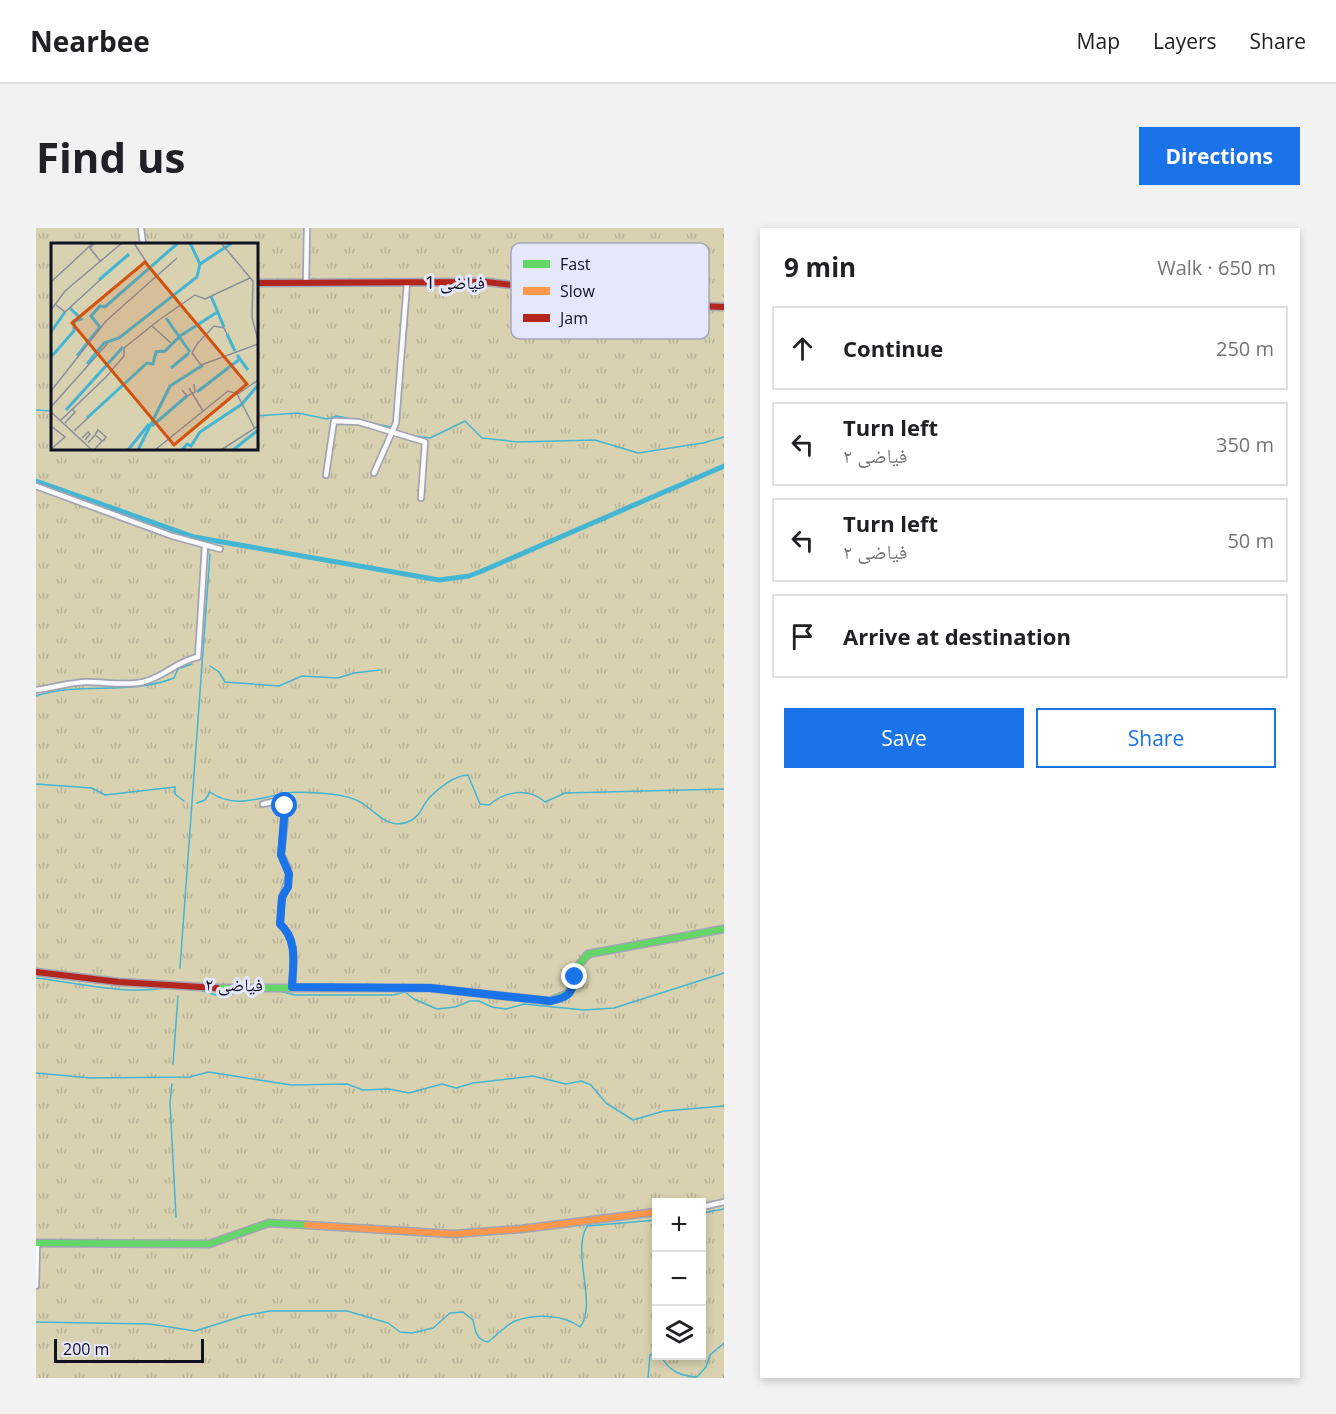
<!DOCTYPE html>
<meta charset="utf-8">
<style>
:root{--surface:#fff;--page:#f2f2f2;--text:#202124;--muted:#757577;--line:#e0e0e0;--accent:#1a73e8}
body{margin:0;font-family:"Open Sans","Noto Naskh Arabic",sans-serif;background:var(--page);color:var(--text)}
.controls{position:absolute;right:18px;bottom:18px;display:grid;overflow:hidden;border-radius:0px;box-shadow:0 3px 9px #0003}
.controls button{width:54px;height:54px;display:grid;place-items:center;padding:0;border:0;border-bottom:2px solid var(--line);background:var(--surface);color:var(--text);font:30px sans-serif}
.scale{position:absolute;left:18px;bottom:15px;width:150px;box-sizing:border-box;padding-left:6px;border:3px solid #0f1022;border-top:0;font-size:16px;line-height:21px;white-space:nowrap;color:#0f1022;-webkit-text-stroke:4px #e5e8fd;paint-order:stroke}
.stop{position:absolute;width:18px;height:18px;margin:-14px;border:4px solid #1a73e8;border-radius:50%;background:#fff}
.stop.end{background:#1a73e8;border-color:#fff;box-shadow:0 2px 6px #0008}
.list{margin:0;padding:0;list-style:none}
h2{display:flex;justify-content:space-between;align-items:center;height:78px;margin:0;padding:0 24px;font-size:26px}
h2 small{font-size:20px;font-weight:400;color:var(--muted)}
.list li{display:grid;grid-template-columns:39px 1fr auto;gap:18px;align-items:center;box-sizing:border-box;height:84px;margin:0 12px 12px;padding:0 12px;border:2px solid var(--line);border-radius:0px}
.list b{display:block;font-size:22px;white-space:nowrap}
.list p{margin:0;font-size:20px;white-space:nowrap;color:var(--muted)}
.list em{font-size:20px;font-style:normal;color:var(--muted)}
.actions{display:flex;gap:12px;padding:18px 24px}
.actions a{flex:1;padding:14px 0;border:2px solid var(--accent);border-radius:0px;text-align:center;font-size:21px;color:var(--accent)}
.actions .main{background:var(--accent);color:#fff}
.icon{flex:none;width:33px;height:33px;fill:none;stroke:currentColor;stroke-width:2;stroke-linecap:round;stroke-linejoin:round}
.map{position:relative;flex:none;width:688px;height:1150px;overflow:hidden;border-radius:0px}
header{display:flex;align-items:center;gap:36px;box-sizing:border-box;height:84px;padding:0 30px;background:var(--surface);border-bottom:2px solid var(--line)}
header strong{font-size:28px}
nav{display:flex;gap:33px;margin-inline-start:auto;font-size:21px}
.intro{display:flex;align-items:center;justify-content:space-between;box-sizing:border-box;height:144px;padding:0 36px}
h1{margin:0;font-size:42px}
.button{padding:15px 27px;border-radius:0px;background:var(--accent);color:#fff;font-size:21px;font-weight:700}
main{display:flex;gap:36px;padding:0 36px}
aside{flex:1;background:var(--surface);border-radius:0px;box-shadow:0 3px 9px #0003}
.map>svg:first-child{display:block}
.grass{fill:url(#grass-tufts);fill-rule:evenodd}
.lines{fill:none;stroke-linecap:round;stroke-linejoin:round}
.stream{stroke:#44b5d2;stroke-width:1.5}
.canal{stroke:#44b5d2;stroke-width:5}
.street-casing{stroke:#a2a4b4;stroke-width:8}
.fast-casing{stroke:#a2a4b4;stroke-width:9}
.slow-casing{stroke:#a2a4b4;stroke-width:9}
.jam-casing{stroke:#a2a4b4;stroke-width:9}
.street{stroke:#fafafd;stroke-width:4.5}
.fast{stroke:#63d668;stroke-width:6}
.slow{stroke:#ff974d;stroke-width:6}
.jam{stroke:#b3261e;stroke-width:6}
.route{stroke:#1a73e8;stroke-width:8}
.labels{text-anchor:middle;stroke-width:6;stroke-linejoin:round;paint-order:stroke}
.street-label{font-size:18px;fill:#0f1022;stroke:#e5e8fd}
.inset-river{fill:none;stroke:#44b5d2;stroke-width:3}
.inset-road{fill:none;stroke:#8b8d9e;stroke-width:1.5}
.view{fill:#d2520e;fill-opacity:0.15;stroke:#d2520e;stroke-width:3}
.inset-edge{fill:none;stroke:#0f1022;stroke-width:3}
.key{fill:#e5e8fd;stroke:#a5a7bb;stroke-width:1.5}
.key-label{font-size:16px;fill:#0f1022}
</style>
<header>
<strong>Nearbee</strong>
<nav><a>Map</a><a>Layers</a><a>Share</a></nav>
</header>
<div class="intro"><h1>Find us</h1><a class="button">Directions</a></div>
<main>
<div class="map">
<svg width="688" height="1150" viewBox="0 0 688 1150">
<defs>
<pattern id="grass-tufts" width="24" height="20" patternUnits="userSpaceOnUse" patternTransform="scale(1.5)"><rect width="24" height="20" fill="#d8d2b1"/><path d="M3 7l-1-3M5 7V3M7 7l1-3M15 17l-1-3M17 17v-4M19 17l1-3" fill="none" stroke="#b8b398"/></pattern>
</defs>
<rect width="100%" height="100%" fill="#dde0f1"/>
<!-- grass -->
<path class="grass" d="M0 0H688V1150H0ZM16 16H220V220H16ZM620 974H666V1128H620Z"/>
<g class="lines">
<!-- stream -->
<path class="stream" d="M0 182 16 183
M220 188 262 185 291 191 301 188 355 199
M359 201 369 206
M373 207 394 210 429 193 446 210 482 214 559 212 602 225 667 215 688 209
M174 438 183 444 189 454 243 458 266 448 302 450 318 445 344 442
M0 468C45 453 92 468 138 450L142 441 156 436
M0 556 56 560 69 567 139 559V566L148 573
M161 575 169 572 174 564C197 581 224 570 249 565 264 563 280 565 295 566 304 567 318 570 326 575 341 585 353 603 374 593 385 588 386 577 394 569 403 560 419 547 432 547L444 576 453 577C470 563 492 559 509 574L529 565 688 561
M144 740 174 326
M0 750C42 755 89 767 130 760
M164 762 183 768 216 762H240L259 767H357L369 764 378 771 401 781 419 779 434 773H443L456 779 470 781 488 776 548 782 578 780 688 745
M137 836 142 768
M0 845 55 850 153 849 173 844 255 857 311 856 327 862 353 861 373 865 406 856 420 860 437 855 497 848 530 856 545 853 555 857 570 875 597 892 628 883 688 878
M136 856 134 875 140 989
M666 985 688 981
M0 1094 114 1096 159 1103 207 1088 234 1083H311L352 1095 364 1104 376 1105 397 1100 414 1085 427 1084 437 1092C439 1102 440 1112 452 1114 460 1108 470 1097 479 1093 499 1086 527 1086 544 1099 562 1077 535 1026 551 998L620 992
M625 1128C633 1143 644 1148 661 1149L670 1139 674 1127 688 1115
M612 1150 614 1127 620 1124"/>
<!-- canal -->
<path class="canal" d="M0 253 158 309 403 352 433 348 446 343 688 238"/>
<defs>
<path id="street" d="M105 0 107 16
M270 55 271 0
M338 245 360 195 371 55
M290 247 298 193 323 194 389 214 385 270
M0 258 136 308 184 321
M0 462C16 460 35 454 51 454 71 454 88 458 107 454 128 449 141 433 162 429L169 318
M227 576 248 571 249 593 245 627C260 649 249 652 246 672 245 680 245 688 244 696 263 712 257 736 256 759
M666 979 688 974
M0 1058 1 1015"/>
<path id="fast" d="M181 760H394L514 773 533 765 541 739 552 726 688 701
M0 1015 173 1016 233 995 271 997"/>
<path id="slow" d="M271 997 417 1006 485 1001 620 984"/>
<path id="jam" d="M220 55 451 54 641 77 688 79
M0 744 83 754 181 760"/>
</defs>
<!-- street casing -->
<use href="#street" class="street-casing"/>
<!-- fast casing -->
<use href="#fast" class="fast-casing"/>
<!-- slow casing -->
<use href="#slow" class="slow-casing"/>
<!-- jam casing -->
<use href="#jam" class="jam-casing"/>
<!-- street -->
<use href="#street" class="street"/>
<!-- fast -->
<use href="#fast" class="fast"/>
<!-- slow -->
<use href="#slow" class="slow"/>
<!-- jam -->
<use href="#jam" class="jam"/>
</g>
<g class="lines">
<!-- route -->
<path class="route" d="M249 578 245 627 253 646 252 659 246 669 244 696C262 712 257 736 256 759L394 760 514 773C531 770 536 767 539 749"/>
</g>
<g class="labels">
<!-- street labels -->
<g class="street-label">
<text x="419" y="61">فیاضی 1</text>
<text transform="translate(198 757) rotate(1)" y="6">فیاضی ۲</text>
</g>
</g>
<!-- overview -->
<g transform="translate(15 15)">
<rect width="207" height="207" fill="#dde0f1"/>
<path d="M0 0H207V207H0Z" fill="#d8d2b1"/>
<path class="inset-river" d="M149 21 181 0M48 37 78 11M160 53 173 84M115 75 139 109M0 89 14 69M176 91 184 108M129 93 168 68M186 112 197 127M26 113 49 84 40 73 49 63 54 64 127 0M0 114 23 88V78L30 76 19 65M36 121 53 100 68 95 146 34 149 21 139 0M120 125 138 110M146 149 190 115M15 167 72 104M36 175 96 120 102 121 105 109 114 108 128 94M101 183 136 153M77 207 98 181M87 207 119 143 152 122M131 207 136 201 140 203 149 189 191 161 207 142M182 207 207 187"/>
<path class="inset-road" d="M44 0 39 5 50 19M83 0 105 34M170 0 202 38 201 75 207 97M0 39 42 0M4 61 14 69 49 37M0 67 14 48 71 0M101 83 120 100M150 122 141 110 146 101 163 83 173 85 176 91M150 122 207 101M138 145 152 168M131 147 136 153 144 149 143 141M0 148 55 78 126 15M186 151 204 186M0 164 57 100M0 169 41 207M10 177 55 134 73 113V105L108 77 144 52 154 56 199 35M14 180 24 169 21 166M0 183 14 194 0 206M23 188 37 175M44 192 47 187 55 194 52 198M31 195 37 189 39 191 34 197M37 200 44 192 48 195 51 198 43 207M104 207 177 148 187 151 207 137M170 207 207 183"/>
<path class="view" d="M94 19 196 141 123 202 21 80Z"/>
<rect width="207" height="207" class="inset-edge"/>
</g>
<!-- legend -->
<rect x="475" y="15" width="198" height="96" rx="9" class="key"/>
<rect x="487" y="32" width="27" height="8" fill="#63d668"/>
<rect x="487" y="59" width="27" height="8" fill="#ff974d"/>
<rect x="487" y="86" width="27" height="8" fill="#b3261e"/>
<g class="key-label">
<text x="524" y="42">Fast</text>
<text x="524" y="69">Slow</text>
<text x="524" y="96">Jam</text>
</g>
</svg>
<div class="controls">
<button>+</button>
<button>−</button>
<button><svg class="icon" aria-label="layers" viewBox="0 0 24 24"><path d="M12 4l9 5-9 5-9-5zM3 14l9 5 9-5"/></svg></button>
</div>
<div class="scale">200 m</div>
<div class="stop" style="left:249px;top:578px"></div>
<div class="stop end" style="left:539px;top:749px"></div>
</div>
<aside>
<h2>9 min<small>Walk · 650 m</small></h2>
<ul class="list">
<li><svg class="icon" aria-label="ahead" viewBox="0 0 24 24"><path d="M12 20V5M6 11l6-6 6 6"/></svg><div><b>Continue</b></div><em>250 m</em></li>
<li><svg class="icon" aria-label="left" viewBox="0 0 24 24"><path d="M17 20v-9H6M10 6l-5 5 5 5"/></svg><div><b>Turn left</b><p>فیاضی ۲</p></div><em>350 m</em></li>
<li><svg class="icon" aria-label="left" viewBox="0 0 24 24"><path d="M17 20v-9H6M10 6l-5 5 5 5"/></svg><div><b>Turn left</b><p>فیاضی ۲</p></div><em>50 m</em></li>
<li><svg class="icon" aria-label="arrive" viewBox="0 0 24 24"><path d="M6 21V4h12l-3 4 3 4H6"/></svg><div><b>Arrive at destination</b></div></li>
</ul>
<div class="actions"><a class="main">Save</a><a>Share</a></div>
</aside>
</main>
